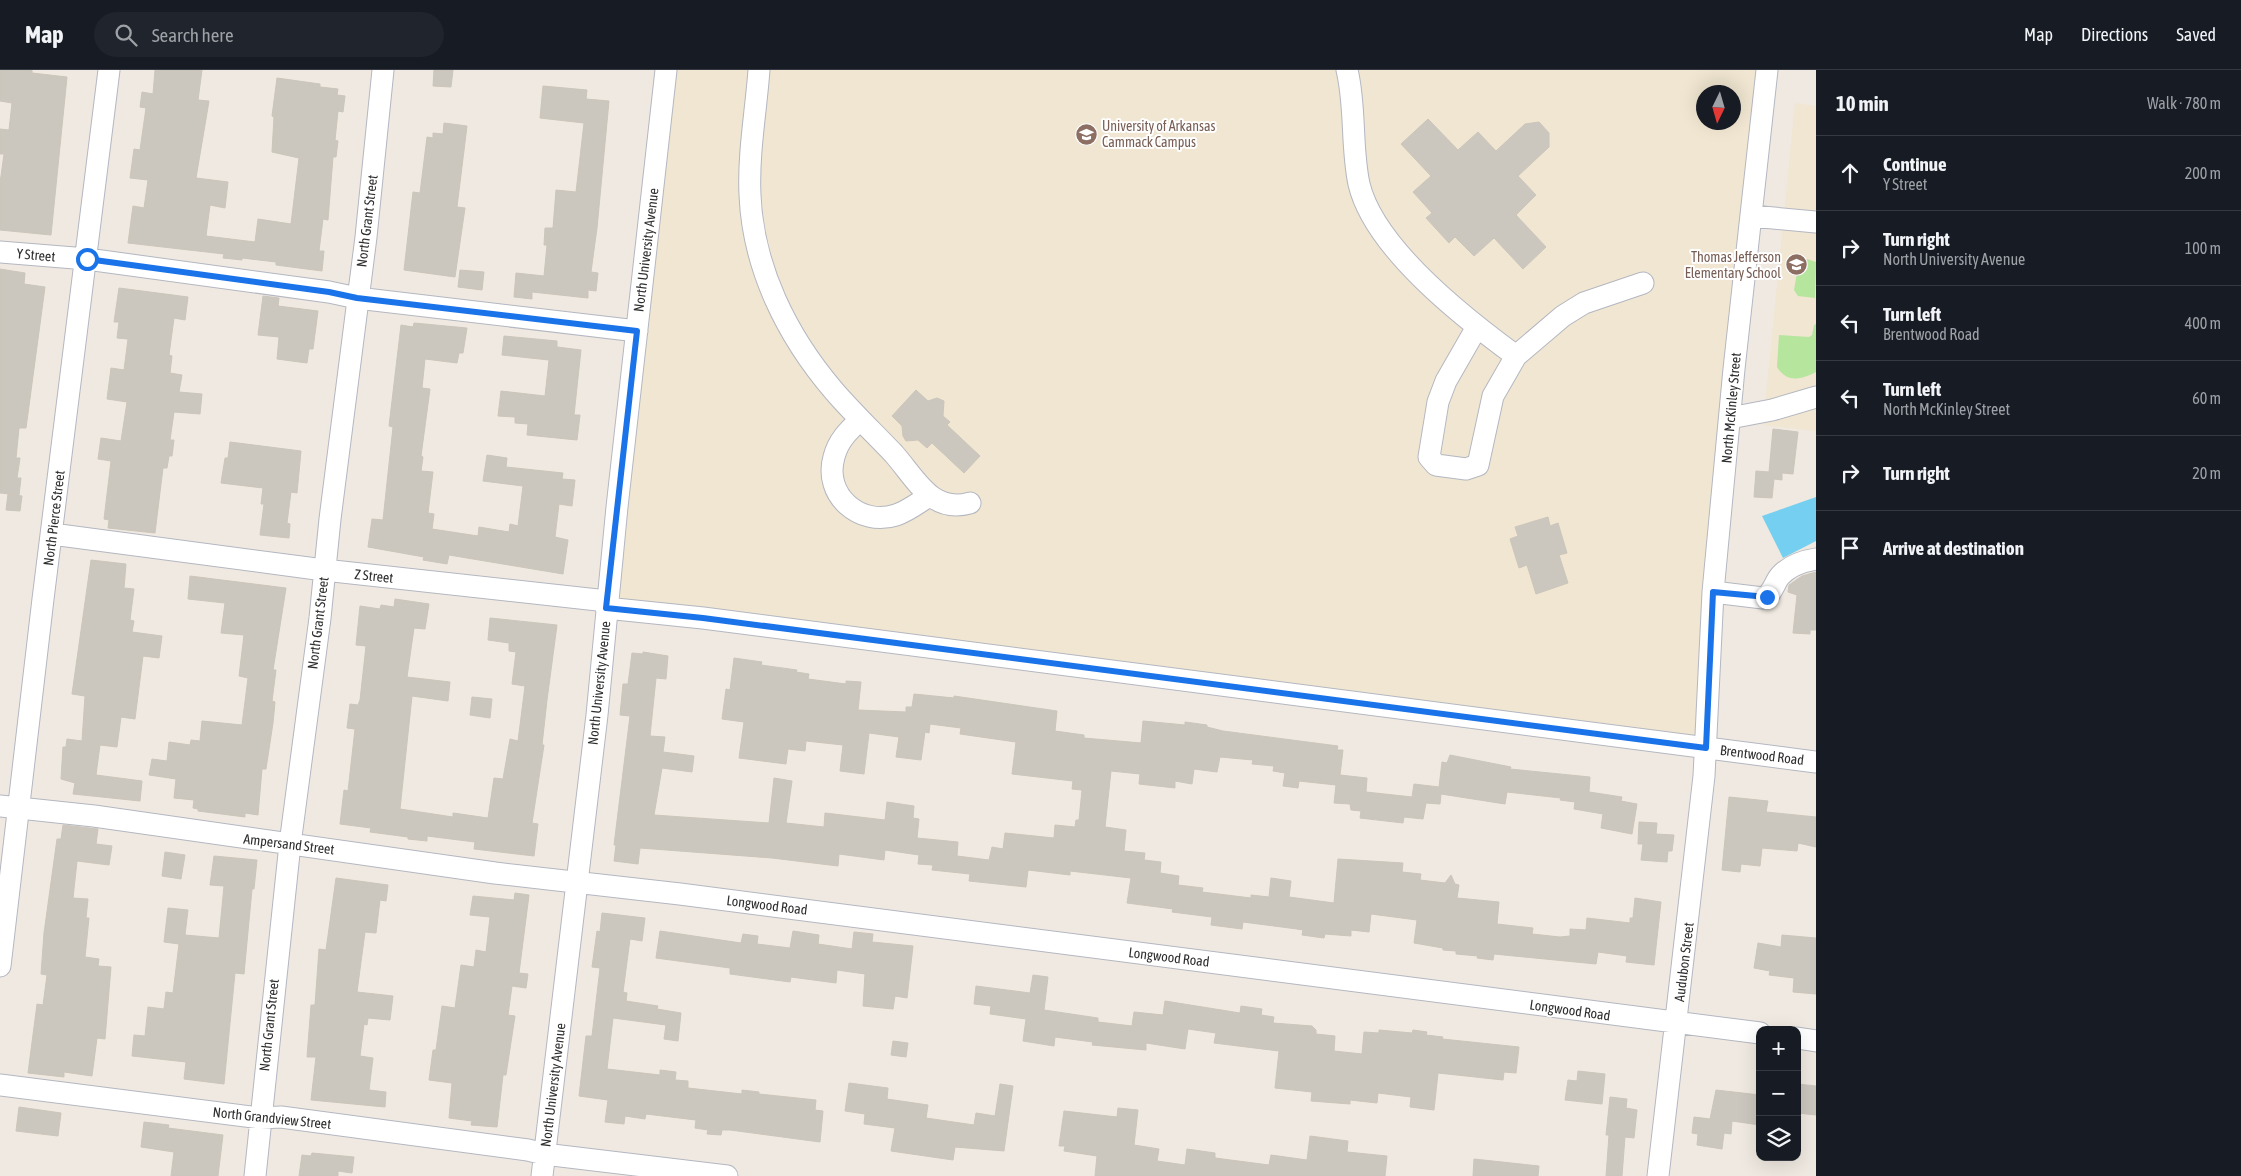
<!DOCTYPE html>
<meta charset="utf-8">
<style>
:root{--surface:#171b24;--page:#20242c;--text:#f1f3f6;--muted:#9ea1a6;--line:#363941}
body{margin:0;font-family:"Asap Condensed",sans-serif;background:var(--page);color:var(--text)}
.controls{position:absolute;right:15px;bottom:15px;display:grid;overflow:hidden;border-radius:10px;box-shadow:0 5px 20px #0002}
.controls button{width:45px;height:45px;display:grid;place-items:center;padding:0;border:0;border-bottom:1px solid var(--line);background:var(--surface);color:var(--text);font:25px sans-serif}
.compass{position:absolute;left:1696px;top:15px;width:45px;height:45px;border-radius:50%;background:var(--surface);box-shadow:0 5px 20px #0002;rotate:185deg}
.stop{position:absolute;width:15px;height:15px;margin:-11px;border:4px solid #1a73e8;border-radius:50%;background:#fff}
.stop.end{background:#1a73e8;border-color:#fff;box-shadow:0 1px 5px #0008}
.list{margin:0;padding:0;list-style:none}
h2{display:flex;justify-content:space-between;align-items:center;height:65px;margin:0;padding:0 20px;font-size:21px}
h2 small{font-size:16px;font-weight:400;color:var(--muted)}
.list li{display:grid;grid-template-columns:32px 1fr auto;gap:15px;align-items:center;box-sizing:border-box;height:75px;padding:0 20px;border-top:1px solid var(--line)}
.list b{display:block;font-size:19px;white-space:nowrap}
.list p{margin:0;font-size:16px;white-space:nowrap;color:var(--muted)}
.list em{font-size:16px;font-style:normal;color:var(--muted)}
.icon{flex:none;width:28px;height:28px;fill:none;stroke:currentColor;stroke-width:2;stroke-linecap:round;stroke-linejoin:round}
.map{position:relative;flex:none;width:1816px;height:1106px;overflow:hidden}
header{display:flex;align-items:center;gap:30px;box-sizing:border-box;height:70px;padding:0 25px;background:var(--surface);border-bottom:1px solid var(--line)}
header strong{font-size:24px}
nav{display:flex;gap:28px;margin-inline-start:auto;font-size:18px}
.search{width:350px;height:45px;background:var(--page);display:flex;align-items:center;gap:12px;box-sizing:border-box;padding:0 18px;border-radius:28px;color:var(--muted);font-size:19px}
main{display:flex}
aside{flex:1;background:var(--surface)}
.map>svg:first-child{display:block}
.education{fill:#f0e6d1;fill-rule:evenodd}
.green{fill:#b6e59e}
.water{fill:#75cff0}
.building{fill:#cbc7bf;stroke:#cbc5ba}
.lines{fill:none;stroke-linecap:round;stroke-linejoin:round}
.minor-casing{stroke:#b4b7c1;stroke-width:23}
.minor{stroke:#fff;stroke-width:21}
.route{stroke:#1a73e8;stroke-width:6}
.labels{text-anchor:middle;stroke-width:4;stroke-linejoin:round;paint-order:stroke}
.education-label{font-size:14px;fill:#785e54;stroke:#fff;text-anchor:start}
.street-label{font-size:14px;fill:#2e2e2e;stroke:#fff}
</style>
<header>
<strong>Map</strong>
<div class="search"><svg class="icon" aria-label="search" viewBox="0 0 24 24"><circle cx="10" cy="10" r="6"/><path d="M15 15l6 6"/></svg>Search here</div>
<nav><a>Map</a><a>Directions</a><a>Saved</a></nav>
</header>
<main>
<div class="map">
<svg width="1816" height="1106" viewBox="0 0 1816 1106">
<rect width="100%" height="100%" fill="#efe9e1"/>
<!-- education -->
<path class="education" d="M666 0H1767L1706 678 606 538ZM1704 22H1734V52H1704Z
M1795 33 1816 36V361L1763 355Z"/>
<!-- green -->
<path class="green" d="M1807 189 1816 192 1815 228 1798 226 1794 220 1798 197Z
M1816 254V302C1800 310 1787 313 1777 297L1779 265 1809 267 1812 265 1814 255Z"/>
<!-- water -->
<path class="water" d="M1816 427V471L1783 488 1762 446Z"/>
<!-- building -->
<path class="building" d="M0 0H32V3L67 7 51 165 0 160V113L4 84H0V59L9 60 12 33 0 31Z
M155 0H202L198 30 209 31 196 108 228 112 225 138 210 135 206 166 255 172 258 149 291 154 299 88 272 82 274 47 272 46 277 8 320 14V17L338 19 337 25 345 26 343 42 338 41 335 70 338 71 336 87H333L328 150 323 149 319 181H324L322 201 276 195V192L242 188V190L223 188 224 184 128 173 133 136 144 138 148 110 130 108 134 79 140 80 146 38 140 37 142 22 153 24Z
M434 0H453L451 17 433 16Z
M543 16 587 20 586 29 609 31 597 158 591 202 598 203 596 221 588 220V228L532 222V229L514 227 516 203 544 206 547 175H544L545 158H553L556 120 576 122 584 53 540 48Z
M1428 49 1458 80 1478 62 1496 81 1525 54 1539 52 1549 63V77L1518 106 1536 125 1516 145 1546 177 1523 199 1494 168 1474 186 1455 167 1449 173 1426 148 1432 143 1413 122 1431 106 1401 74Z
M444 53 467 56 457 137 465 138 455 207 404 200 413 122 420 123 427 67 433 68V63L443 64Z
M0 199 25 203 24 214 45 217 26 358H19L16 388H20L17 408H21L19 425 0 423Z
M460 200 484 202 482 220 458 217Z
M119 218 188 227 185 250 174 248 169 285 172 286 170 303 182 305 179 322 202 324 200 344 174 342 170 370H174L172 386H169L167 398H163L155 463 108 458 109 450 104 449 111 391 98 389 101 368 121 371 127 332 107 329 111 298 124 300 128 269 117 268 119 252H114Z
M263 226 279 228 278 236 318 241 313 279H309L307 293 277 289 279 267 258 265Z
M414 253 467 258 463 283H459L457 293 425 289 422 318 430 319 421 386 423 387 421 401 433 402 428 443 434 444 432 459 478 466 479 457 509 462 510 454 518 456 523 416 483 411 487 385 507 388 506 397 563 403 562 409 575 410 572 436 559 434 555 467 568 470 563 504 449 485 447 494 423 490 424 487 368 477 372 449 383 450 393 357 389 356 401 255 413 257Z
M504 266 557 271V277L581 280 574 345H580L577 370 527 365 528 354 515 353V347L498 346 501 321 545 326 549 290 502 285Z
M916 320 928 331 937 328 944 331 943 346 950 352 947 355 980 386 964 403 932 373 927 378 918 370 906 371 903 366 902 356 892 346Z
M1773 359 1798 362 1793 404 1782 403V410L1774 409 1772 428 1754 427 1756 401 1769 402Z
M230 372 301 381 297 423 291 422 287 453 290 454 289 468 260 465 264 434H261L263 418 221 413 225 388H228Z
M8 424 22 426 20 441 6 440Z
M1548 447 1550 456 1558 453 1567 483 1559 485 1568 513 1536 524 1527 495 1519 498 1510 469 1518 466 1515 457Z
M91 490 126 494 124 518 134 519 130 550 134 551 132 562 162 566 159 588 143 586 135 649 121 647 117 677 100 675 96 705 142 711 140 731 73 724 75 713 61 709 63 677H66L67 669 82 671 85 626 72 624Z
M1816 502V560H1810V564L1793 563 1797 525 1788 522 1789 515 1802 506Z
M190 506 286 518 273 600H276L272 631 275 632 273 653 266 699H262L258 745 245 743V747L198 741V739L193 738 194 730 174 728 176 709 149 705 152 689 167 691 169 672 190 675 191 670 200 671 202 651 242 655 248 608 239 606 244 565 221 563 225 533 188 529Z
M395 529 429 534 425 559 414 558 407 607 450 612 448 631 412 626 400 739 453 747V743L488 748 494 708 503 709 510 669 518 671 525 616 512 614 516 582 509 581V573L488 570 490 548 557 555 547 630 542 675H544L532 753 538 754 534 786 474 779 475 772 427 766V771L408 769V767L370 762 371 758 340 754 344 720 348 721 355 659 347 658 350 634 358 635 360 630 366 576 356 575 360 536 380 539 381 535 394 537Z
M643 582 668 586 666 609 656 608 650 666 665 667 663 682 694 686 692 702 662 698 654 745 769 753 774 708 792 711 786 753 824 757 825 743 885 750 887 732 914 736 913 748 919 749 917 768 958 772 957 786 989 790 992 777 1003 779 1005 763 1054 768 1055 755 1075 757 1076 750H1079L1082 720 1072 719 1073 711 1012 704 1016 672 960 664 961 658 930 654 929 663 925 662 921 690 896 687 899 667 869 663 864 704 840 701 843 675 806 671 805 681 788 679 786 694 739 688 744 652 722 649 726 619 730 620 734 588 762 592 761 595 797 600 796 602 809 604 808 609 846 614V611L861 612 858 640 906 642V637H912L914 624 954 628V626L1057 641 1055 661 1084 665V668L1141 673 1143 651 1185 655V652L1207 655V657L1223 661 1338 676 1337 680H1343L1340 705 1367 708 1366 722 1412 727 1414 714 1439 717 1442 692 1447 693 1450 685 1511 697 1510 699 1590 707 1589 722 1622 727 1621 731 1637 734 1632 764 1601 758 1603 744 1574 739 1575 732 1560 730 1561 728 1507 722 1505 734 1441 724 1440 734 1426 733 1423 749 1404 747 1403 753 1360 748 1361 741 1351 740 1350 734 1334 733 1336 715 1299 711 1298 718 1283 716 1285 703 1273 701 1274 696 1252 694 1253 690 1220 687 1217 702 1194 699 1192 714 1175 711V718L1139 714 1140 704 1111 701 1105 757 1126 760 1124 781 1145 783 1144 790 1161 792 1160 803 1179 806 1178 815 1203 818 1202 822 1251 828V825L1269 827 1271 808 1291 811 1289 827 1334 833 1338 789 1403 793 1402 802 1421 804 1420 810 1445 813 1451 805 1455 814 1459 815 1457 828 1499 832 1497 854 1533 858 1532 864 1560 867 1570 866V859L1586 860 1587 848 1630 853V848H1633L1635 828 1661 832 1654 895 1626 892 1627 886 1598 882 1596 894 1494 884 1493 890 1477 888 1478 886 1456 884V881L1443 880V878L1414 873 1417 850 1371 844 1369 862 1351 860V866L1325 864 1324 868 1302 865 1303 860 1297 859 1243 852 1242 859 1211 855 1212 847 1172 842 1173 839 1127 833 1131 808 1070 801V805L1028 800 1026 817 969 811 970 804 932 800 933 795 918 794 919 785 885 780 884 790 839 784 838 796 772 788 640 778 638 794 614 791 616 775H614L630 646 620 645 623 614H628L632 583 643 584Z
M472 627 492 629 490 648 470 645Z
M1729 727 1768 731 1766 742 1816 747V777L1798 773 1797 781 1762 778 1760 796 1741 794 1740 802 1722 800Z
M1639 752 1657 753 1656 764 1674 765 1672 781H1668L1667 792 1641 790 1643 774H1638Z
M63 755 98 759 96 774 112 776 109 795 77 791 73 828 88 829 86 848H89L85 887 99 889 98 896 111 897 105 969 97 968 92 1006 64 1002V1007L28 1003 37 934 43 935 47 905 41 904 44 863 57 769H61Z
M165 782 185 785 181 809 162 806Z
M214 786 257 790 254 819H252L244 904 235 903 224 1014 184 1009 186 992 132 986 134 965 145 966 148 937 164 939 166 922 173 923 179 874 164 872 168 838 188 840 185 865 219 868 224 816 210 815Z
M336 808 388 815 386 831 380 830 376 863 365 862 357 922 393 926 390 950 368 948 367 955 364 954 360 986 373 988 369 1020 386 1022 385 1037 311 1030 316 987H307L311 935H315L319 879 326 880Z
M515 823 529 825 519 903 528 904 526 918 512 916 508 945 515 946 506 1005H503L497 1057 471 1055 472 1051 449 1048 452 1013 429 1010 433 980H436L442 936 455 938 461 895 474 897 476 880 486 882 490 847 470 845 473 826 514 830Z
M602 843 645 848 642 871 630 869 623 922 627 923 626 931 658 936 657 939 681 943 678 971 664 969 666 955 613 948 607 999 660 1005V1000L676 1002 675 1010 688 1011V1018L742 1024V1020L759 1022V1024L816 1030 815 1040 823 1041 820 1072 730 1060H722L721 1065 707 1064 708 1060 695 1058 696 1050 646 1044 645 1049 625 1046 624 1054 605 1052 608 1030 579 1026 586 966H592L600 898 592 897 597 861 600 862Z
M660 861 741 873 743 864 758 866 757 874 790 878 793 861 819 865 818 874 852 879 854 862 873 864 872 872 913 876 907 928 895 926 893 939 863 936 865 904 837 900 836 913 791 907 790 912 730 904V898L656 888Z
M1782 865 1816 868V924L1793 922 1794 908 1769 905 1770 901 1754 898 1758 873 1781 877Z
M1033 905 1048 907 1044 940 1098 948V952L1132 956 1134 942 1163 945 1165 931 1240 943 1241 936 1262 939 1261 945 1274 947 1273 953 1312 956 1316 960V964L1335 966 1334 981 1362 984 1364 962 1379 963V960L1412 963 1413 960 1427 962 1426 965 1443 967 1442 969 1519 977 1516 1003 1504 1002 1503 1010 1438 1003 1434 1040 1410 1037 1411 1027 1378 1023 1377 1033 1350 1030V1034L1311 1031 1312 1022 1275 1018 1279 981 1214 973 1216 963 1188 959 1185 979 1146 973V980L1092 975 1093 972 1055 967 1054 976 1023 971 1026 949 990 944 991 936 974 934 976 916 1030 923Z
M893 971 908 973 906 987 891 985Z
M1578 1001 1605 1004 1602 1034 1565 1030 1568 1010 1577 1011Z
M849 1013 888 1018 887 1029 928 1035 926 1048 974 1055 976 1043 995 1046 1000 1014 1013 1016 1004 1081 955 1077 953 1090 891 1081 895 1058 864 1054 865 1044 845 1041Z
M1797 1014 1816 1016V1045L1797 1043Z
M1716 1020 1760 1025V1055L1732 1051 1731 1064 1724 1063 1722 1079 1697 1075 1698 1064 1692 1063 1694 1047 1710 1049Z
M1610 1027 1627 1029 1626 1038 1637 1040 1634 1068 1625 1067 1622 1106H1606L1609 1065H1606Z
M19 1037 61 1043 58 1066 16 1061Z
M1118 1038 1138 1040 1134 1075 1159 1079 1157 1091 1185 1095 1187 1079 1215 1083V1088L1269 1095 1271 1085 1307 1090 1310 1066 1348 1071 1347 1082 1387 1086 1385 1106H1095L1097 1086 1064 1081 1065 1076H1059L1064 1041 1117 1047Z
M144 1052 169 1055 168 1058 223 1065 218 1106H171L174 1082 141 1077Z
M312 1083 354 1087 352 1103 338 1101V1106H299L302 1085 311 1086Z
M1474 1089 1539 1096 1538 1106H1473Z"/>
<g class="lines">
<defs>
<path id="minor" d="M759 0C756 41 748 84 750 125 753 198 787 266 834 321 853 343 874 363 894 384 916 409 932 444 970 433
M1347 0C1356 37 1351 77 1359 114 1374 178 1464 248 1516 286
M1752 146 1816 152
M0 182 87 189 329 222 357 228 637 261
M1477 257 1446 311 1438 332 1429 387 1436 395 1466 399 1478 395 1493 326 1516 286 1563 246 1584 233 1643 213
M1730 348 1772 340 1816 327
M860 350C848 361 838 371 834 387 823 425 860 457 896 445 908 441 918 433 929 426
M52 464 324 500 607 531
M1713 522 1763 528C1773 524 1774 513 1780 506 1789 496 1803 491 1816 489
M606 538 703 548 1816 692
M0 736 94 746 495 803 680 824 1760 963
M0 896 43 529 109 0
M1797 968 1816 971
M0 1015 260 1048 281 1047 528 1080 544 1084 727 1106
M255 1106 290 774 320 548 330 449 366 167 383 0
M542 1106 597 645 617 437 666 0
M1658 1106 1704 706 1713 522 1734 299 1767 0"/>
</defs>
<!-- minor casing -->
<use href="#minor" class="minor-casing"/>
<!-- minor -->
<use href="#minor" class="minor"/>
</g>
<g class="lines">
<!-- route -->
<path class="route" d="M87 189 329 222 357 228 637 261 606 538 703 548 1706 678 1713 522 1767 527"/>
</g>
<!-- icons -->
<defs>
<symbol id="university-disc" viewBox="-11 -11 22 22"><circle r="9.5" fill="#8d6e63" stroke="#fff"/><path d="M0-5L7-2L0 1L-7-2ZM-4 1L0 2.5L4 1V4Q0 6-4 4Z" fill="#fff"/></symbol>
<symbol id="school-disc" viewBox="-11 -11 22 22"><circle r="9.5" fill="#8d6e63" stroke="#fff"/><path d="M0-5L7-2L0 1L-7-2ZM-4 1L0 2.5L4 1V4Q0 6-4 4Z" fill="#fff"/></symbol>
</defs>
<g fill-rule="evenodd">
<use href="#university-disc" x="1074" y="52" width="25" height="25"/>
<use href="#school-disc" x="1784" y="182" width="25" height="25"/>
</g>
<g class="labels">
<!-- education labels -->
<g class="education-label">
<text x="1102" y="61">University of Arkansas<tspan x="1102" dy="16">Cammack Campus</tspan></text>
<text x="1781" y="192" text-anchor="end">Thomas Jefferson<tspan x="1781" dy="16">Elementary School</tspan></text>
</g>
<!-- street labels -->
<g class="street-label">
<text transform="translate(367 151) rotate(-83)" y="5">North Grant Street</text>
<text transform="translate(646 180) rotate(-83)" y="5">North University Avenue</text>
<text transform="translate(36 185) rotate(5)" y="5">Y Street</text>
<text transform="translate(1731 338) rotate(-85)" y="5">North McKinley Street</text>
<text transform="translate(54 448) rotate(-83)" y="5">North Pierce Street</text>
<text transform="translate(374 506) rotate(6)" y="5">Z Street</text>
<text transform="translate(318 553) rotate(-83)" y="5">North Grant Street</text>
<text transform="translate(599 613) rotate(-84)" y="5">North University Avenue</text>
<text transform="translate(1762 685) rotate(7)" y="5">Brentwood Road</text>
<text transform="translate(289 774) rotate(7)" y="5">Ampersand Street</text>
<text transform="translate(767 835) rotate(7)" y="5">Longwood Road</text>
<text transform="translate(1169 887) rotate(7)" y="5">Longwood Road</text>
<text transform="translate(1684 892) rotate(-83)" y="5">Audubon Street</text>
<text transform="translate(1570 940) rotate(8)" y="5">Longwood Road</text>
<text transform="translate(269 955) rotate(-84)" y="5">North Grant Street</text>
<text transform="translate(553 1015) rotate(-83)" y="5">North University Avenue</text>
<text transform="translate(272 1048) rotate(6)" y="5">North Grandview Street</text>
</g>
</g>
</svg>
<div class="controls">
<button>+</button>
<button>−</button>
<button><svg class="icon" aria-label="layers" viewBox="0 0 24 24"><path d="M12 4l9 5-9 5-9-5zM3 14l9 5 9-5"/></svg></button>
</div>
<svg class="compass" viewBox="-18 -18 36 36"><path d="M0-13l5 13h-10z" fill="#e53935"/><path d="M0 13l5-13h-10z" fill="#9ea1a6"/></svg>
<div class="stop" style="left:87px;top:189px"></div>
<div class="stop end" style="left:1767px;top:527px"></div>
</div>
<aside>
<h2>10 min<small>Walk · 780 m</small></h2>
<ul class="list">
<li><svg class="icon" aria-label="ahead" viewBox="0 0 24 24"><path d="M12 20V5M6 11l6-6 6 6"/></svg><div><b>Continue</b><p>Y Street</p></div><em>200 m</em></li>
<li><svg class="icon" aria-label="right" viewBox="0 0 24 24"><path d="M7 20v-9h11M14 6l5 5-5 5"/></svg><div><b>Turn right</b><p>North University Avenue</p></div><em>100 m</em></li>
<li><svg class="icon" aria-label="left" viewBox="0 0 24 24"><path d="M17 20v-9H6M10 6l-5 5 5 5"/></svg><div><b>Turn left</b><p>Brentwood Road</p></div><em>400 m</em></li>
<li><svg class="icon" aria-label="left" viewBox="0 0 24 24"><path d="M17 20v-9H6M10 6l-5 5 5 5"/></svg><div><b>Turn left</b><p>North McKinley Street</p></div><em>60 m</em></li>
<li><svg class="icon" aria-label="right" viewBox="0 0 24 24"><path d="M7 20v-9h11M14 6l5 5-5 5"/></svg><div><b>Turn right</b></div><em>20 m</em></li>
<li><svg class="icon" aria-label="arrive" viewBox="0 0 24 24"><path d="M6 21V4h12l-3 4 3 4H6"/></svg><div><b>Arrive at destination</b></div></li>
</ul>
</aside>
</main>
